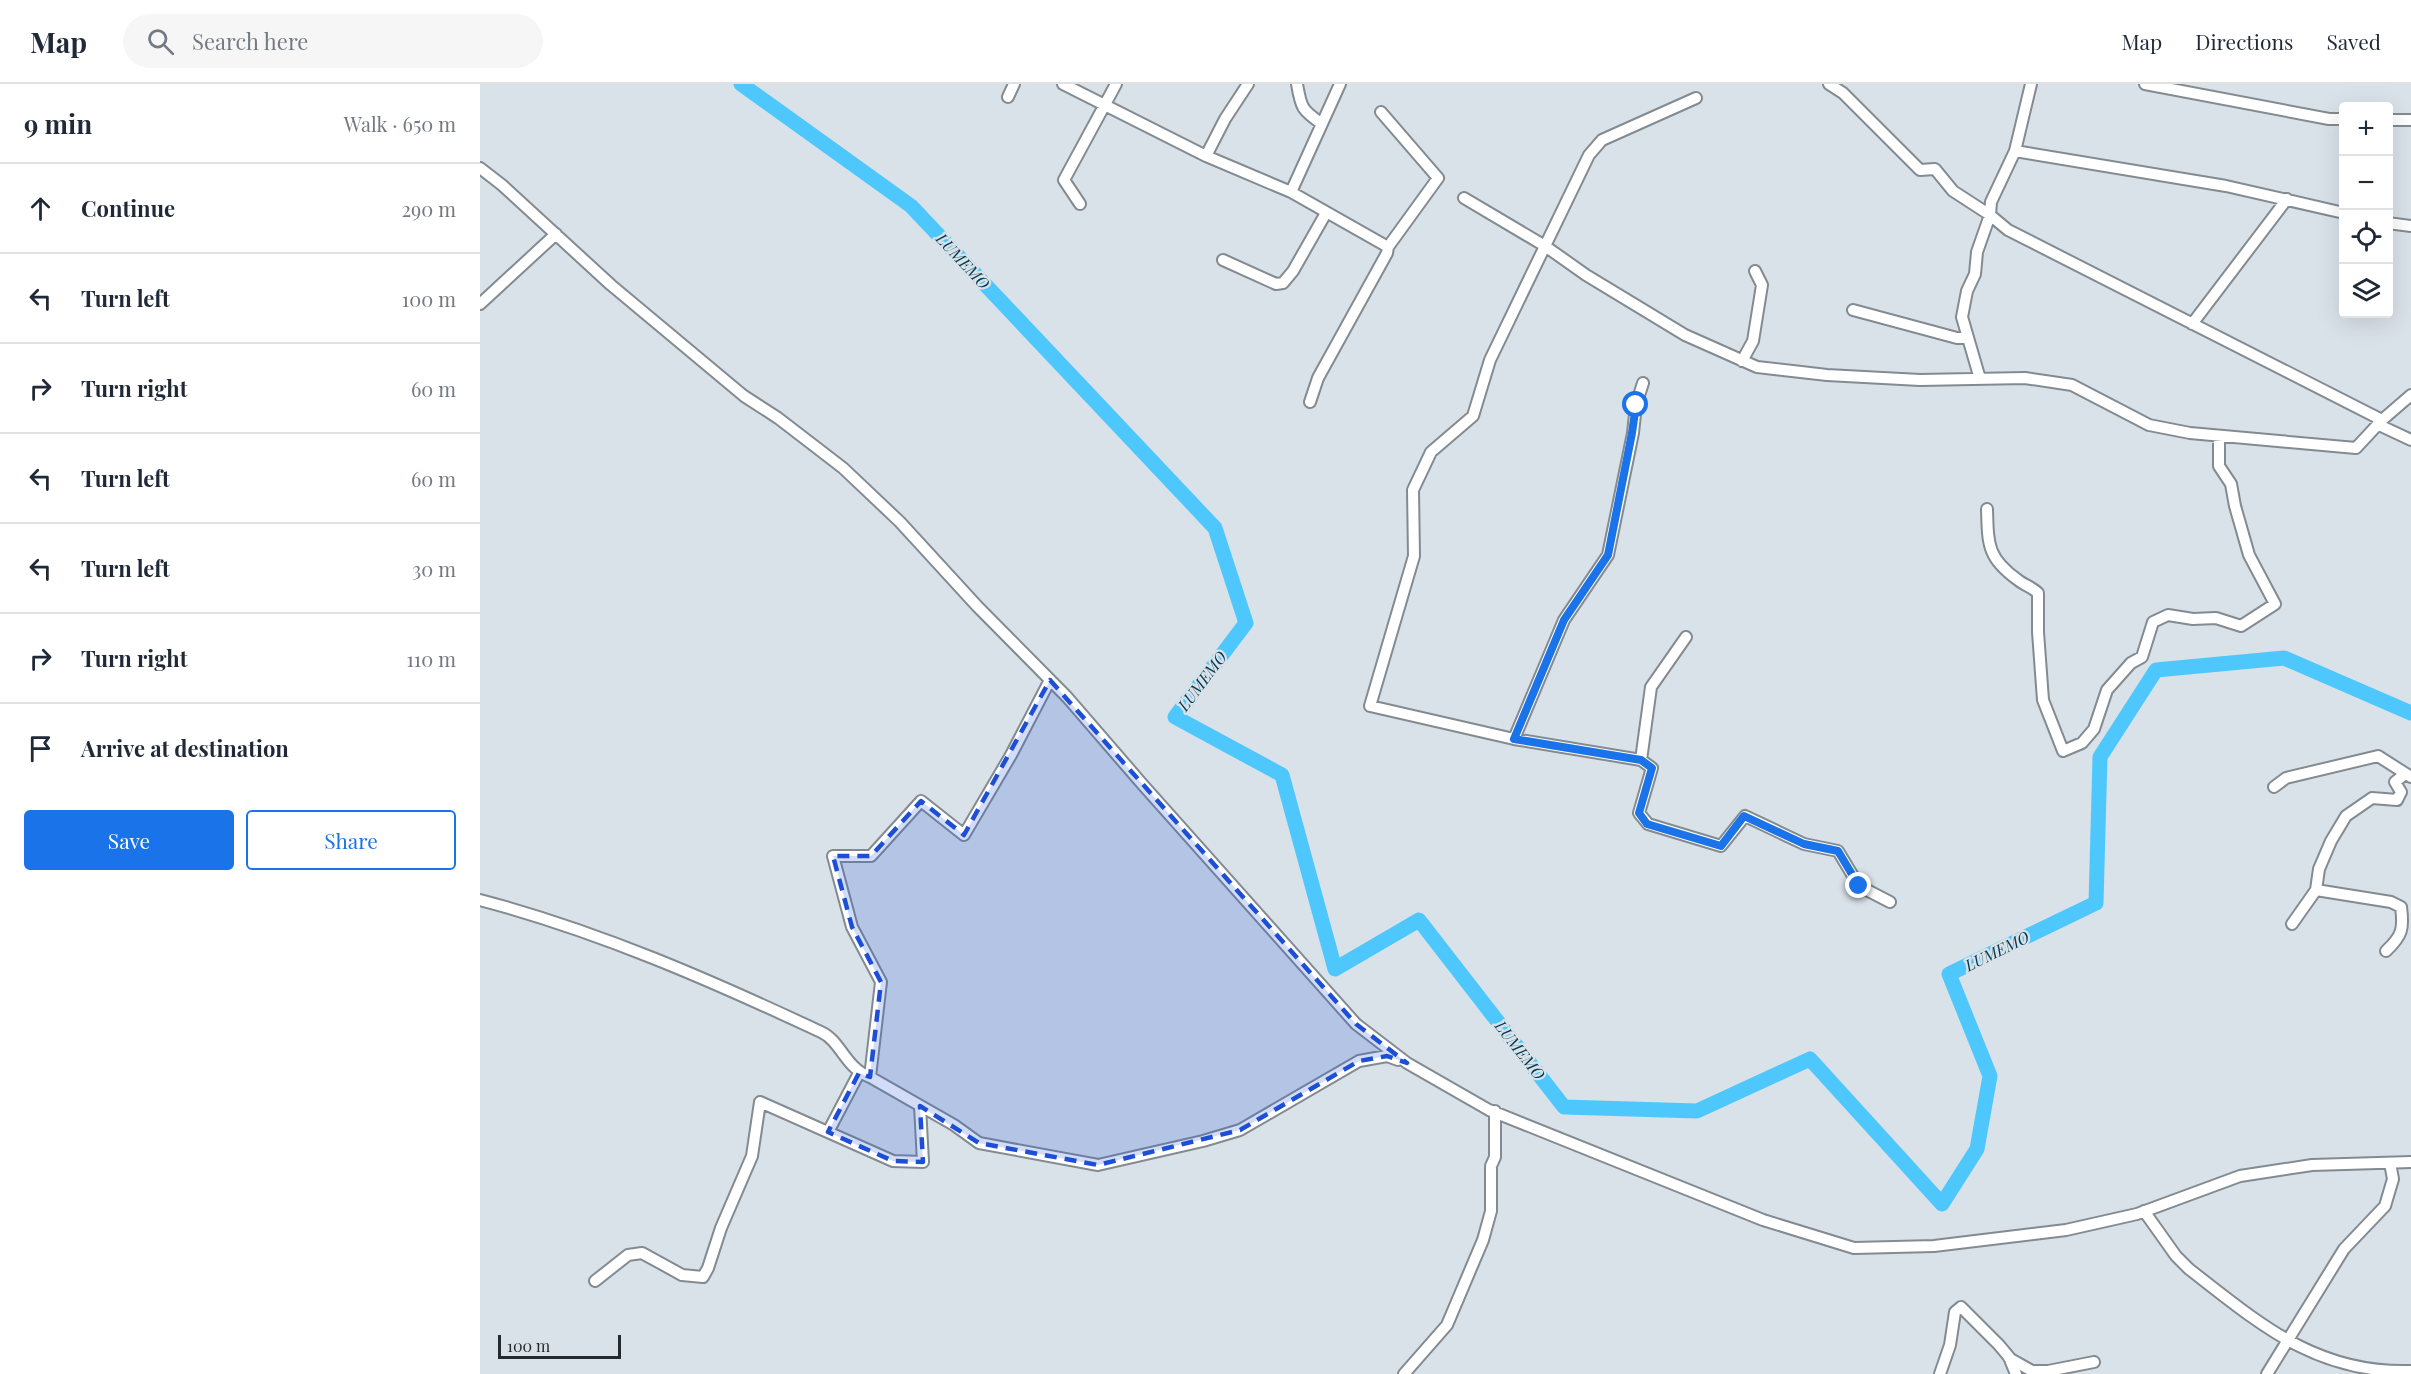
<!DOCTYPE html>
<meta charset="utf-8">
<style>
:root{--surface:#fff;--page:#f6f6f7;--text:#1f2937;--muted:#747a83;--line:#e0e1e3;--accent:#1a73e8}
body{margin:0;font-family:"Playfair Display",serif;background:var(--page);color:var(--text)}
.controls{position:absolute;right:18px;top:18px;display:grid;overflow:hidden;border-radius:6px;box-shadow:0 6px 24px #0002}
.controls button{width:54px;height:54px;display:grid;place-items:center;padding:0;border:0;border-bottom:2px solid var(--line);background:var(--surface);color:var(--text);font:30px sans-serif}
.scale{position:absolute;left:18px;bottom:15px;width:123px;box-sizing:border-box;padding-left:6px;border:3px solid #262a2c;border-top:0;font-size:16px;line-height:21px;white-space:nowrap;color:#262a2c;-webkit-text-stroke:4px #dae2e9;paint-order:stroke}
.stop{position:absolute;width:18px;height:18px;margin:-14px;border:4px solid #1a73e8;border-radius:50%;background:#fff}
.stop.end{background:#1a73e8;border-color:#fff;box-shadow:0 2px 6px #0008}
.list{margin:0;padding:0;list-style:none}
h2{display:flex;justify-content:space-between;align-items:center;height:78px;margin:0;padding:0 24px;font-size:26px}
h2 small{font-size:20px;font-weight:400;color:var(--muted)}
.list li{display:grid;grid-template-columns:39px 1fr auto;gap:18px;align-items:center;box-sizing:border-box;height:90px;padding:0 24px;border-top:2px solid var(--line)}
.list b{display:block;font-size:22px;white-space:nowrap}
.list em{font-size:20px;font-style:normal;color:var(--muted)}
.actions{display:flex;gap:12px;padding:18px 24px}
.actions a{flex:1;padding:14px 0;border:2px solid var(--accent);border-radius:6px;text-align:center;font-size:21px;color:var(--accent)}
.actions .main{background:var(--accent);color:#fff}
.icon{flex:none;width:33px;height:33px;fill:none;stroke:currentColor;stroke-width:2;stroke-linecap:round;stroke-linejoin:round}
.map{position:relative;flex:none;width:1931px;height:1290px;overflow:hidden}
header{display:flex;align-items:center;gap:36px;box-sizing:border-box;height:84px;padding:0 30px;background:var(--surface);border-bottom:2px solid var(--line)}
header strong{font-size:28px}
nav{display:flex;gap:33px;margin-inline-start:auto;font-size:21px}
.search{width:420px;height:54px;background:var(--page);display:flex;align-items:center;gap:15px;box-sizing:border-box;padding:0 21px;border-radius:33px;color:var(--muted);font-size:22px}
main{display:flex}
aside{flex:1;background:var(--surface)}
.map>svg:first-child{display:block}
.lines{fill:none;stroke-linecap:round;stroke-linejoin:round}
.river{stroke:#4ec8fc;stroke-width:15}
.street-casing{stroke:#838b91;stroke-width:14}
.street{stroke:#fff;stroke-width:10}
.route{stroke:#1a73e8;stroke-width:8}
.marked{fill:#1d4ed8;fill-opacity:0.2;stroke:#1d4ed8;stroke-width:4.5;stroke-dasharray:12 8;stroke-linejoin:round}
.labels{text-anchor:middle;stroke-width:4.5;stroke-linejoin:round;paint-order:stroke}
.water-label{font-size:16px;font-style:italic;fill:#01394d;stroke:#dae2e9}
</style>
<header>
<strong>Map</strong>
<div class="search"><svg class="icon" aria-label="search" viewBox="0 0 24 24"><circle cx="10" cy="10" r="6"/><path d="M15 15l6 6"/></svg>Search here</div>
<nav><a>Map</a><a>Directions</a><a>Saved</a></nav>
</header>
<main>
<aside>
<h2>9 min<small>Walk · 650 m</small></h2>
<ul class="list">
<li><svg class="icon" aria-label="ahead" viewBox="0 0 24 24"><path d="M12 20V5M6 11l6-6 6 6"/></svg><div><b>Continue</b></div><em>290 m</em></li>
<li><svg class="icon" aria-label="left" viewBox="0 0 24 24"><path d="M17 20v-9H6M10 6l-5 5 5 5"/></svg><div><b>Turn left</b></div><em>100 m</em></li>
<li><svg class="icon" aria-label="right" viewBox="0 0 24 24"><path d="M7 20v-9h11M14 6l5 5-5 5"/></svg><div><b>Turn right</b></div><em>60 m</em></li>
<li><svg class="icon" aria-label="left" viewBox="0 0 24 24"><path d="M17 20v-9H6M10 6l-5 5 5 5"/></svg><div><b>Turn left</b></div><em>60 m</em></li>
<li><svg class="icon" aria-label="left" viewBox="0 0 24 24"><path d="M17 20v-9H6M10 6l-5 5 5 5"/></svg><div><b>Turn left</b></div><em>30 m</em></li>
<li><svg class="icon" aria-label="right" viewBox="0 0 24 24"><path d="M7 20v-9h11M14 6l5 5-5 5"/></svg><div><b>Turn right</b></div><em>110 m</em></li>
<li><svg class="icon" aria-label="arrive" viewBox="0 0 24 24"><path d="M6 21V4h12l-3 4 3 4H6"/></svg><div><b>Arrive at destination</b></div></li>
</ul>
<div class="actions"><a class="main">Save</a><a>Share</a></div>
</aside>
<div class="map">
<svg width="1931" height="1290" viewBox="0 0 1931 1290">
<rect width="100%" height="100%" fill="#dae2e9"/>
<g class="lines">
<!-- river -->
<path class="river" d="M261 0 431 122 735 444 766 539 695 633 802 691 855 885 939 836 1084 1023 1217 1027 1330 975 1462 1120 1497 1065 1510 992 1469 890 1616 819 1620 673 1676 586 1804 574 1931 629"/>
<defs>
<path id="street" d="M583 0 726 72 811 108 908 163
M817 0C821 24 822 26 842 40
M1349 0 1363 9 1440 86 1455 85 1473 107 1510 131 1497 168 1495 190 1487 207 1482 233 1500 295
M1551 0 1535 67 1511 118 1510 131 1528 146 1902 336
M1665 0 1849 35H1864
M528 13 534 0
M1908 36H1931
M1535 67 1746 102 1864 129
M726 72 745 35 768 0
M0 84 22 101 131 201 264 312 298 334 363 384 420 438 497 522 587 613 663 701 876 940 927 979 1009 1026 1283 1136 1374 1164 1454 1162 1586 1146 1657 1130 1760 1092 1832 1081 1931 1078
M811 108 860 0
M984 114 1065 162 1106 191 1205 251 1277 283 1347 291 1440 296 1545 294 1592 301 1669 341 1710 349 1876 364 1902 336 1931 311
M600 120 584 96 636 0
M1908 139 1931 142
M743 176 796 200 803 199 813 187 846 129
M0 220 76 150
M1373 226 1477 254H1487
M1712 240 1807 115
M1262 277 1273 257 1282 201 1275 187
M830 318 838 294 907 169 908 163 958 94 901 28
M1899 341 1931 356
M1507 425C1508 460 1507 474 1538 496 1544 501 1552 503 1558 509V548L1563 616 1583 667 1602 659 1614 645 1627 606 1651 579 1662 573 1673 538 1688 531 1713 535 1736 534 1761 542 1795 520 1769 471 1755 422 1751 400 1739 382V352
M1206 553 1171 603 1161 676 1034 655 890 622 934 472 933 406 951 368 993 332 1010 276 1109 71 1122 56 1216 14
M1034 655 1084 536 1128 471 1153 349 1156 321 1163 299
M1161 676 1172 684 1159 729 1168 740 1241 762 1265 732 1324 760 1358 767 1379 802 1410 818
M1794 703 1806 694 1898 672 1931 693
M1836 806 1911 818 1921 823C1924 845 1922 852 1906 867
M0 816C118 847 230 896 341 948 361 957 365 984 390 993L474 1041 499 1059 618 1081 723 1057 760 1046 879 977 907 972 918 976
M1812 840 1836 806 1839 785 1851 757 1866 732 1892 714 1917 716 1921 708 1915 698 1925 690
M390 993 401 898 372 843 353 772H391L441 717 484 751 531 671 570 596
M348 1048 379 989
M1664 1127 1696 1172 1709 1185C1779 1239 1835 1290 1931 1287
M115 1197 148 1171 162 1169 202 1191 223 1193 228 1184 241 1144 272 1072 280 1018 413 1077 443 1078 440 1022
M1529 1274 1552 1287H1568L1614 1278
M924 1290 967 1241 1003 1156 1011 1127V1082L1015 1073V1027
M1460 1290 1470 1261 1475 1228 1481 1223 1519 1261 1529 1273 1536 1290
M1787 1290 1864 1165 1905 1122 1913 1095 1910 1079"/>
</defs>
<!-- street casing -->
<use href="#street" class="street-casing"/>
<!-- street -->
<use href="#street" class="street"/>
</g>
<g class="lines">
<!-- route -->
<path class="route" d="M1156 321 1152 349 1128 471 1084 536 1034 655 1161 676 1172 684 1159 729 1167 740 1241 762 1264 732 1324 760 1358 767 1379 802"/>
</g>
<!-- marked area -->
<path class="marked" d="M570 596 876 940 927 979 907 972 879 977 760 1046 618 1081 499 1059 440 1022 443 1078 413 1077 348 1048 379 989 390 993 401 898 372 843 353 772H391L441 717 484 751Z"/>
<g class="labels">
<!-- water labels -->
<g class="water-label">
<text transform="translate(483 177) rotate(47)" y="6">LUMEMO</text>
<text transform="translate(722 597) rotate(-53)" y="6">LUMEMO</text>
<text transform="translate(1517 867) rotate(-26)" y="6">LUMEMO</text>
<text transform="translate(1040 966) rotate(52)" y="6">LUMEMO</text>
</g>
</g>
</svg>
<div class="controls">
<button>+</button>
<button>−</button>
<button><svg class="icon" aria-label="locate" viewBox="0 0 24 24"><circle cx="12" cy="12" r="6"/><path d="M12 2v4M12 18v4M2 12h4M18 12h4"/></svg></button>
<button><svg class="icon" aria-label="layers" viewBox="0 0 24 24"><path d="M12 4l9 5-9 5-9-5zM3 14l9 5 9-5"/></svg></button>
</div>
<div class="scale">100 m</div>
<div class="stop" style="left:1156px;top:321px"></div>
<div class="stop end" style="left:1379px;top:802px"></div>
</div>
</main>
